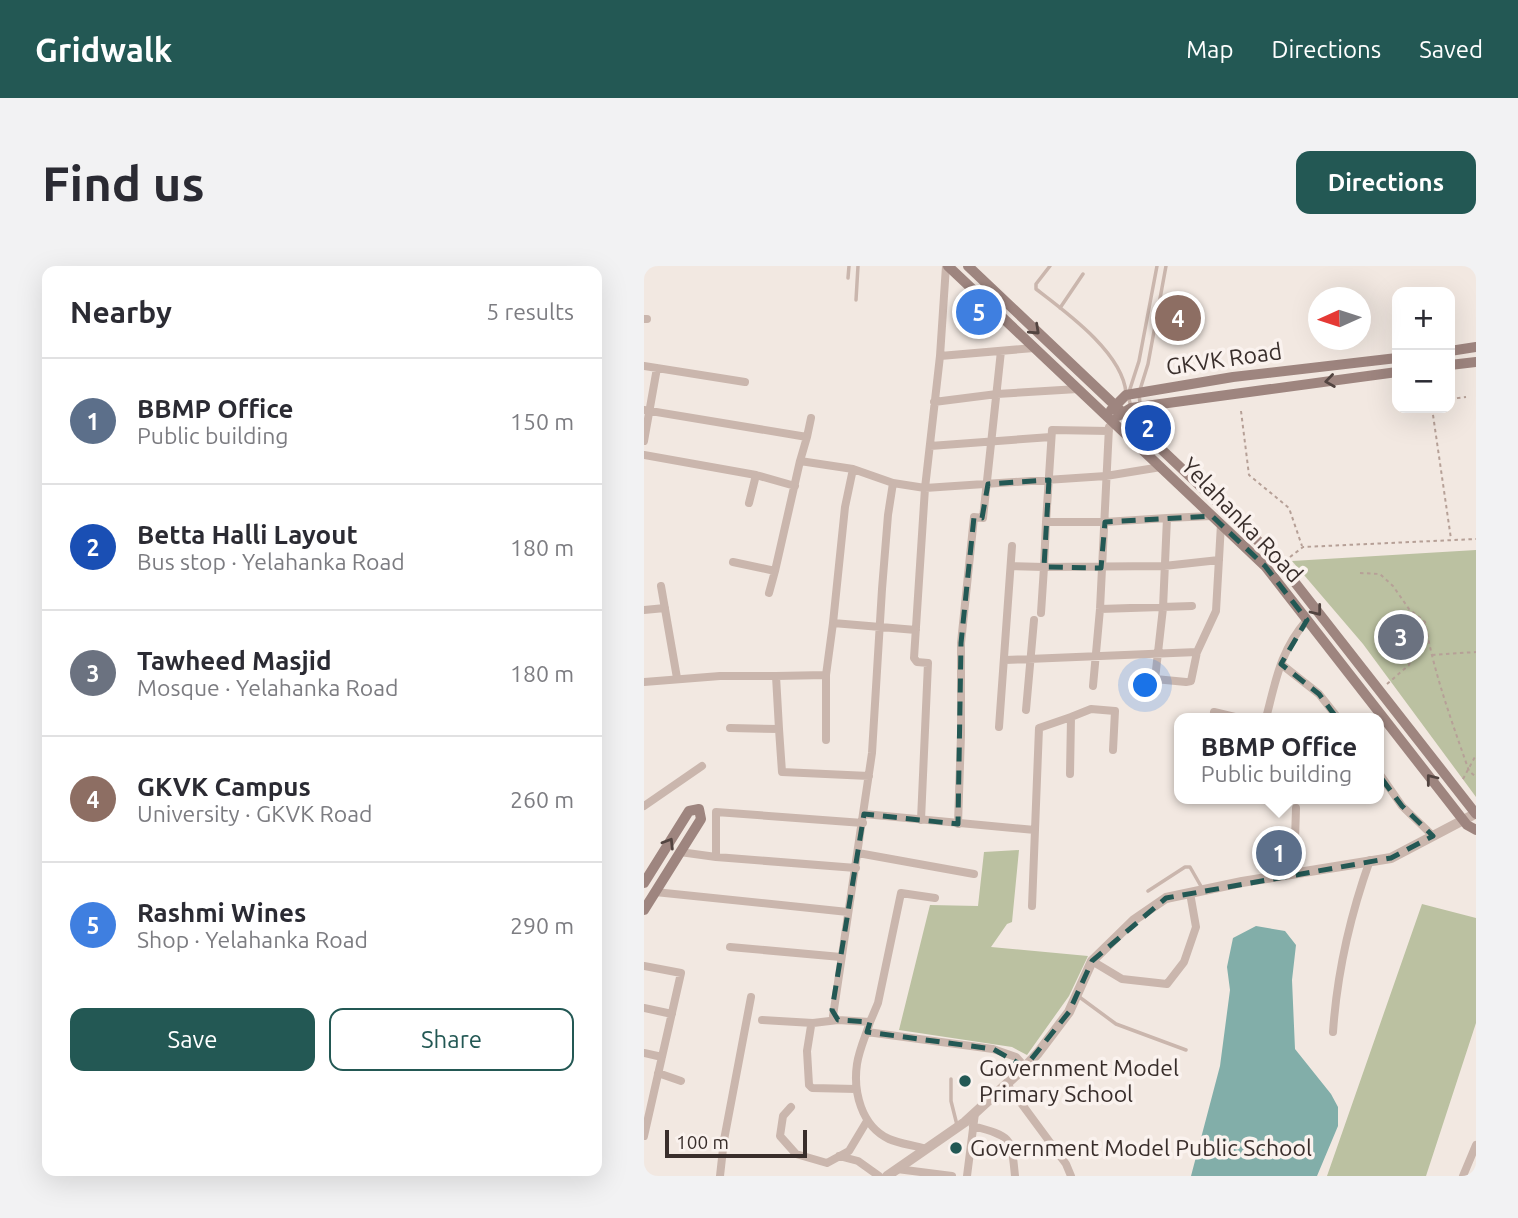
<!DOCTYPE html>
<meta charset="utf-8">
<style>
:root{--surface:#fff;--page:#f2f2f3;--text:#2b2b33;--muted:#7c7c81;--line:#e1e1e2;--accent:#235854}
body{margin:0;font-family:Ubuntu,sans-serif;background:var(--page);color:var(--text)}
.controls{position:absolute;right:21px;top:21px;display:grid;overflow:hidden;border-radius:14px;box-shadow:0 7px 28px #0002}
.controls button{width:63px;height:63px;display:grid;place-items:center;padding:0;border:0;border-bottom:2px solid var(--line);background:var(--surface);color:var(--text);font:35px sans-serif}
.compass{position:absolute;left:664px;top:21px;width:63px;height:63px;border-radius:50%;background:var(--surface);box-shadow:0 7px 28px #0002;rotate:267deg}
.scale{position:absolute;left:21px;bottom:18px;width:142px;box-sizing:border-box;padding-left:7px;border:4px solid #392e2b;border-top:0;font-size:19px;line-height:24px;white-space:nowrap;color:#392e2b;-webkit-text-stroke:5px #faf2ee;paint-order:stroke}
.you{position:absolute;left:502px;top:420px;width:24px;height:24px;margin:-18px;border:5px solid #fff;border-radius:50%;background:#1a73e8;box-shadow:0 0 0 10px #1a73e833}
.badge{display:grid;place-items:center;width:46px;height:46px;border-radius:50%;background:var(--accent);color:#fff;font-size:23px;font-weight:700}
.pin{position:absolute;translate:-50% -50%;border:4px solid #fff;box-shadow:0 2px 7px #0006}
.popup{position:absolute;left:530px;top:447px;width:210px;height:91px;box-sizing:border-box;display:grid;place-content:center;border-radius:14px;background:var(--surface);filter:drop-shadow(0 2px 5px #0005);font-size:23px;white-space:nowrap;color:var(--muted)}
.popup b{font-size:26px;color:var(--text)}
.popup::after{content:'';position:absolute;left:50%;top:100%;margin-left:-14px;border:14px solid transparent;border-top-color:var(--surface)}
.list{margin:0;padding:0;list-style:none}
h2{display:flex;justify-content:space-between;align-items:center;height:91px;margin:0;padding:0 28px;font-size:30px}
h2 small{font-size:23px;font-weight:400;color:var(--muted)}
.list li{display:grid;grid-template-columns:46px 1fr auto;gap:21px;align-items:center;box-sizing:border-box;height:126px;padding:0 28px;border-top:2px solid var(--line)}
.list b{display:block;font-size:26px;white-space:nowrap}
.list p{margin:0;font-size:23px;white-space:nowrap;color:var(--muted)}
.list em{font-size:23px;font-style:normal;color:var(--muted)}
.actions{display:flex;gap:14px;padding:21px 28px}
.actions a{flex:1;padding:16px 0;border:2px solid var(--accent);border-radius:14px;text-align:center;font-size:24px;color:var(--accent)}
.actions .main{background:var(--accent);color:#fff}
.map{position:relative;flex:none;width:832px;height:910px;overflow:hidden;border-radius:14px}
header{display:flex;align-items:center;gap:42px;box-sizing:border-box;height:98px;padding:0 35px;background:var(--accent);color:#fff}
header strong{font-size:33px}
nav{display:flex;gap:38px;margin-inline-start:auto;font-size:24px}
.intro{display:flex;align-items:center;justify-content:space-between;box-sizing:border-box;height:168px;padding:0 42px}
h1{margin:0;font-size:49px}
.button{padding:18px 32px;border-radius:14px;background:var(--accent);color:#fff;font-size:24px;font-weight:700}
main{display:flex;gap:42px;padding:0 42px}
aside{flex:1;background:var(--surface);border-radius:14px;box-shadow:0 7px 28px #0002}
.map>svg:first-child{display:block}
.green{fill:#bbc1a1}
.water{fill:#82aea9}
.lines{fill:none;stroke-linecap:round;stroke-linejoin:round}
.path{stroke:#b6a097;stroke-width:2;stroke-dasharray:3.5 3.5;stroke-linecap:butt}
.service{stroke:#cab6ad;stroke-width:3.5}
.minor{stroke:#cab6ad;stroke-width:8}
.tertiary{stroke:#cab6ad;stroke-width:10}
.secondary{stroke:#9e857f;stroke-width:10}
.oneway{stroke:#524440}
.marked{fill:none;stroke:#235854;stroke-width:5;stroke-dasharray:14 9;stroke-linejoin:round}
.poi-dot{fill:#235854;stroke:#faf2ee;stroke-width:2.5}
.labels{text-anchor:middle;stroke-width:7;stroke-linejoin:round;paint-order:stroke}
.street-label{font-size:23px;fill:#392e2b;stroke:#faf2ee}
.poi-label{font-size:23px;fill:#392e2b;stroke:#faf2ee;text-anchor:start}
</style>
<header>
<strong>Gridwalk</strong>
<nav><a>Map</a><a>Directions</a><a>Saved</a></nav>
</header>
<div class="intro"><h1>Find us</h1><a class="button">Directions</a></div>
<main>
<aside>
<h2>Nearby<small>5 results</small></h2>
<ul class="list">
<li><span class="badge" style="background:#5c6f8a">1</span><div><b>BBMP Office</b><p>Public building</p></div><em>150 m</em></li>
<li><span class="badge" style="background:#1a4fb4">2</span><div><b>Betta Halli Layout</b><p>Bus stop · Yelahanka Road</p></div><em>180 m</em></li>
<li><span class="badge" style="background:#6b7280">3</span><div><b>Tawheed Masjid</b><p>Mosque · Yelahanka Road</p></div><em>180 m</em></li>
<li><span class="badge" style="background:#8d6e63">4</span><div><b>GKVK Campus</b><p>University · GKVK Road</p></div><em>260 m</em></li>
<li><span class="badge" style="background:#3f7fe0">5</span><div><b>Rashmi Wines</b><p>Shop · Yelahanka Road</p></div><em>290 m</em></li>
</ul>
<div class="actions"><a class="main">Save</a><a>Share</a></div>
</aside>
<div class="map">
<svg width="832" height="910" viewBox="0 0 832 910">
<rect width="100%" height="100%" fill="#f2e8e1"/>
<!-- green -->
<path class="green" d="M832 284V531L719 378 648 295Z
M375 584 368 656 363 658 347 681 444 690 425 730 383 789 368 781 255 764 286 639 334 640 340 586Z
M778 638 832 652V757L782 910H683Z"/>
<!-- water -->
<path class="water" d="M612 660 641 665 652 679 648 714 651 783 687 828 694 841V860L673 910H547L576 800 586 724 583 701 589 672Z"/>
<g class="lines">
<!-- path -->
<path class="path" d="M806 133 822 131
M788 142 807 273
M597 145 605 209 645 242 658 280
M646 291 659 281 832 273
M716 307 736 308 749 320 765 343 781 356C790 408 808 456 825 505L832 511
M788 389 832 386
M743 418 765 399 781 357
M819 513 832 489"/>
<!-- service -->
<path class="service" d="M406 0 392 18V23C422 46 479 87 482 127
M204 12 205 0
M212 34 214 0
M416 42 439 8
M496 138 495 127 504 98 522 0
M487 141 484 129 495 95 513 0
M504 625 541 601H546L558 622
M434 730 472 758 542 784
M307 813V835L313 859"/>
<!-- minor -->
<path class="minor" d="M302 0 296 90 281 222 462 210 517 201
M0 53H3
M296 90 390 82
M0 100 101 116
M290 136 353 128 434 123
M0 144 163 171 156 195 209 203 201 241 189 357 272 364
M465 165 408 164 402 256H461L523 252
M163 171 167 152
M0 175 13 102
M286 180 407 171
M0 189 112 209 105 237
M209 203 249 217
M112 209 151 220
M568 250 523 252 519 342 511 413 542 416 547 415 553 386 572 345 577 258
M89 296 131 305 156 195
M367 300 400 301 402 256
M17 320 33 412
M125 327 131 305
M456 343 548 340
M0 344 21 342
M397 347 400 301 520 300 575 294
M361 394 553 386
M637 398 675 428 694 452
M182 409 189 357
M132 410 182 409V474
M0 416 76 410H132L135 463
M449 420 456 343 465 161
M509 427 511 413
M382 444 390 354
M570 446 595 452
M427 451 447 443 471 445 469 484
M622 452C632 414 636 385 663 354
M355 461 368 280
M86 462 135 463 138 506 225 510
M735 507 758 540 789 570
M0 540 58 500
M220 548 391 564
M277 554 284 397 273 396 270 392 281 222 249 217 244 249 238 323 228 487 189 750 194 754 226 756 234 737 257 627 291 632
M314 558 317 469V377L330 251 339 252 357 85
M36 586 72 591 212 602
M214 587 330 608
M72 591V546L219 557
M650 607 652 542
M11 626 204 646
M388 640 395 462 427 451 426 508
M86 681 197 691
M448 695 478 713 523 718 540 696 552 661 546 627
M0 700 37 707 0 870
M0 742 28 748
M118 754 169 757
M194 754 169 757 167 760 163 785 165 819 168 822 212 823
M226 756C222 769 215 784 213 798 209 825 217 860 245 873 256 878 270 879 282 883
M223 766 349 783 372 791 381 801
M689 766C693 707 706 650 726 594
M0 787 18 791
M14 807 37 815
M363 818 422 898 427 910
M147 841 139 850 136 870 152 888 183 897 205 885 223 855
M329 860C369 871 367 871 371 910
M195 890 214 895 235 910
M253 903 308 910
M76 910 80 874 107 731
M323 910 331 847
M819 910 832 879"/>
<!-- tertiary -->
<path class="tertiary" d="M243 910 321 856 381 801 394 787 425 746 448 695 490 654 522 632 598 616 747 592 831 548"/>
<!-- secondary -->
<path class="secondary" d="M304 0 621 300 823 559 832 564
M324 0 631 291 832 548
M806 85 832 81
M806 99 832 96
M467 144 482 129 589 111 753 92
M474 150 487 142 753 106
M0 617 45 545 55 543 57 553 0 644"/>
</g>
<!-- one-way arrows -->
<defs><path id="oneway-chevron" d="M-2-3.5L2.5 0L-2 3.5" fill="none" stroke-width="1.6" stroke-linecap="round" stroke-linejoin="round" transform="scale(1.75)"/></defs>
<g class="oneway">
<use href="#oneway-chevron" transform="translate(391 64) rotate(43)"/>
<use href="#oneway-chevron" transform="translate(686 115) rotate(172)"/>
<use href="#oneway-chevron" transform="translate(673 345) rotate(52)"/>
<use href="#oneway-chevron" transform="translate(787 513) rotate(-128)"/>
<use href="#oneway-chevron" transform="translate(25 577) rotate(-58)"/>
</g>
<!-- marked area -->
<path class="marked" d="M405 214 400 301 457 302 461 256 568 250 621 300 663 354 637 398 675 428 758 540 789 570 747 592 522 632 448 695 425 746 381 801 349 783 223 766 226 756 194 754 188 744 220 548 314 558 317 377 330 251 338 252 344 218Z"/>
<!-- markers -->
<g class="poi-dot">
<circle cx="321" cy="815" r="7"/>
<circle cx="312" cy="882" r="7"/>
</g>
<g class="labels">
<!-- street labels -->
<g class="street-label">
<text transform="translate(580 93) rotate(-8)" y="8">GKVK Road</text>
<text transform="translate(598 254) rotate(46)" y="8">Yelahanka Road</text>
</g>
<!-- poi labels -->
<g class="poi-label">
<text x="335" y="810">Government Model<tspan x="335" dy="26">Primary School</tspan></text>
<text x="326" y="890">Government Model Public School</text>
</g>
</g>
</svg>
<div class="controls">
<button>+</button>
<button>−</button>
</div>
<svg class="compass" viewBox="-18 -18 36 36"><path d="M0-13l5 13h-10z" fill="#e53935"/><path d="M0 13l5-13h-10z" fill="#7c7c81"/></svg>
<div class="scale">100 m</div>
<div class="you"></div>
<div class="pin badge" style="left:635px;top:587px;background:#5c6f8a">1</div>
<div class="popup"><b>BBMP Office</b>Public building</div>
<div class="pin badge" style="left:504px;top:162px;background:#1a4fb4">2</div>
<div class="pin badge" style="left:757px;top:371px;background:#6b7280">3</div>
<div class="pin badge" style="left:534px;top:52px;background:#8d6e63">4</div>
<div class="pin badge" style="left:335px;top:46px;background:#3f7fe0">5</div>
</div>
</main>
